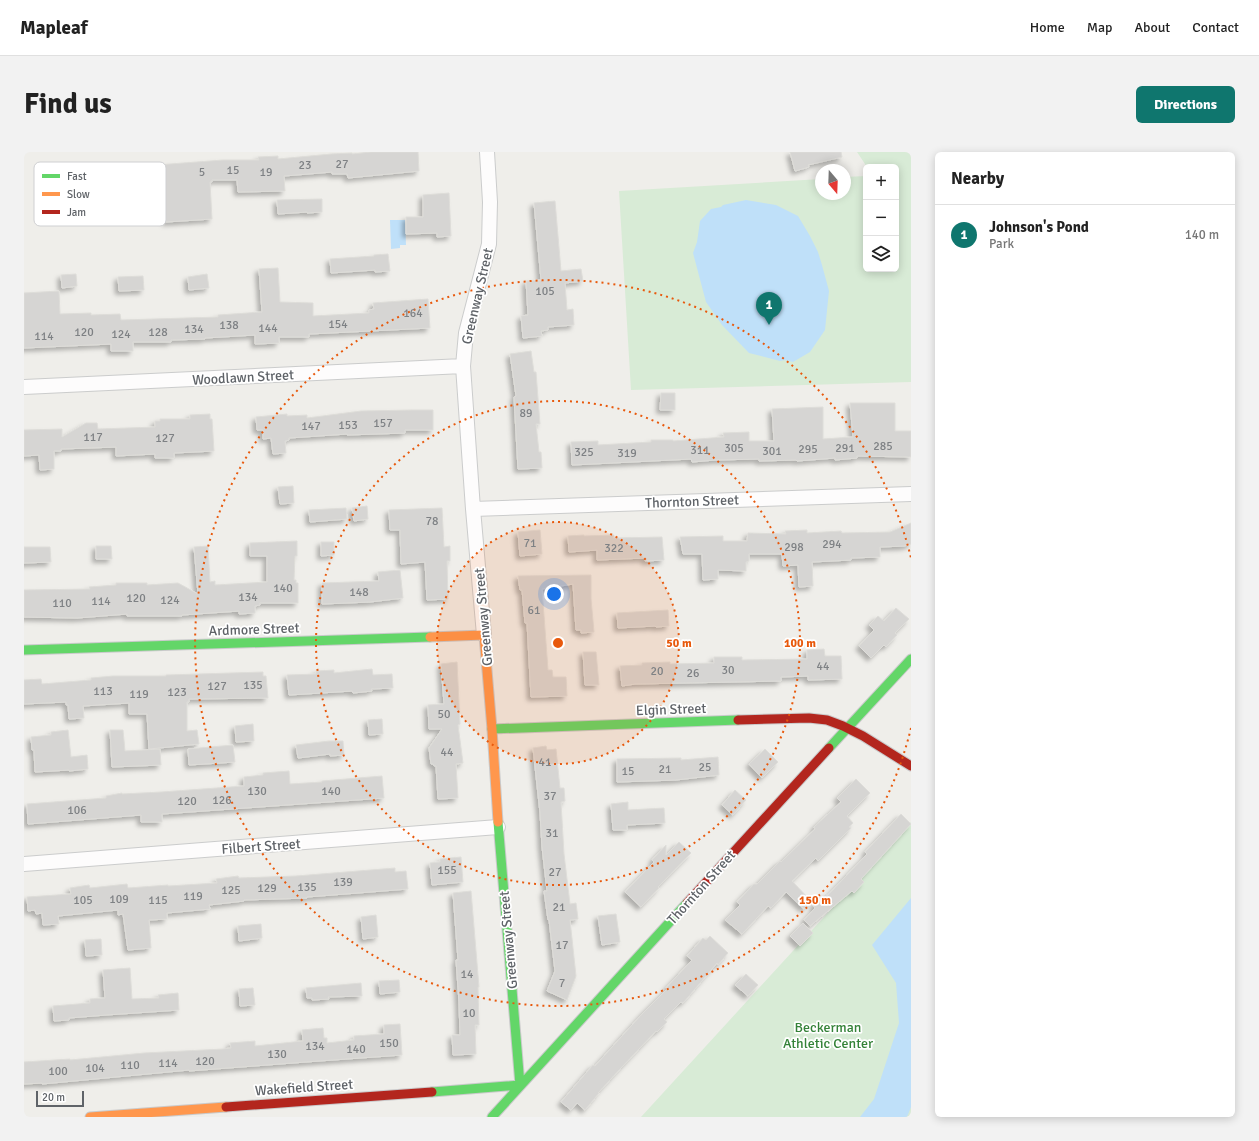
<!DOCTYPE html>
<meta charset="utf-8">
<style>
:root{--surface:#fff;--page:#f2f2f2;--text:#222;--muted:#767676;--line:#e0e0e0;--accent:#0f766e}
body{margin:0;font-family:Signika,sans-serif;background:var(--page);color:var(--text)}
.controls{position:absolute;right:12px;top:12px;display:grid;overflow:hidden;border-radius:6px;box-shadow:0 2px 10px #0003}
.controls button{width:36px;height:36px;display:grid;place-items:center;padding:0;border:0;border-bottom:1px solid var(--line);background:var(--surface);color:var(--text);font:20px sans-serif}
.compass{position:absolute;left:791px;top:12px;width:36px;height:36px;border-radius:50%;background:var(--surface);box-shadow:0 2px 10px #0003;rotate:161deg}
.scale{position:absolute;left:12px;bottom:10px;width:48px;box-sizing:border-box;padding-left:4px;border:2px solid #5f6368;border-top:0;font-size:11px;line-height:14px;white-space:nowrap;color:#5f6368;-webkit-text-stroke:3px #fff;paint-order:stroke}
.you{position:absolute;left:530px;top:442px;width:14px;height:14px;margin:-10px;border:3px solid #fff;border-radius:50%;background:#1a73e8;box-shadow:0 0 0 6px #1a73e833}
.badge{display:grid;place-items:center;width:26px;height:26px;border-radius:50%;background:var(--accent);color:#fff;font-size:13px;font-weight:700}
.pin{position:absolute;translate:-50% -33px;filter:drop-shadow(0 1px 2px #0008)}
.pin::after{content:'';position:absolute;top:21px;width:14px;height:12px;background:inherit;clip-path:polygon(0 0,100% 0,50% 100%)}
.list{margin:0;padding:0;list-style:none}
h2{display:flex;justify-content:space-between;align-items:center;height:52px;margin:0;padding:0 16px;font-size:17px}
h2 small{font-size:13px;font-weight:400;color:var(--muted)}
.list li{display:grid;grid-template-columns:26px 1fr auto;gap:12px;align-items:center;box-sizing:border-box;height:60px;padding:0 16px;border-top:1px solid var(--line)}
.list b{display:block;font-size:15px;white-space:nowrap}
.list p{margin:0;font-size:13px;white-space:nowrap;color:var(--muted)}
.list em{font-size:13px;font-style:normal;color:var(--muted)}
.icon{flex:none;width:22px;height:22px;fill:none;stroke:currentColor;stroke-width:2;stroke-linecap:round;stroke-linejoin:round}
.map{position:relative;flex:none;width:887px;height:965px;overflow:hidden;border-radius:6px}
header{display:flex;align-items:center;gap:24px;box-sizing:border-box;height:56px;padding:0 20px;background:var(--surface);border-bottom:1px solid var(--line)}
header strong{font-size:19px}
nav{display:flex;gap:22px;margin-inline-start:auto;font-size:14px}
.intro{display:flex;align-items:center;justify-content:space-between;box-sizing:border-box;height:96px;padding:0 24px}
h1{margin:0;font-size:28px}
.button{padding:10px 18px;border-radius:6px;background:var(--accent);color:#fff;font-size:14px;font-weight:700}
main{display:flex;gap:24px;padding:0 24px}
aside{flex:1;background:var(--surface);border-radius:6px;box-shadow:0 2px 10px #0003}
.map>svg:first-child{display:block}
.green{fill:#d8ebd6}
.water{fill:#bfe0f9}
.building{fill:#d6d5d3;stroke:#deddd9;filter:url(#shadow)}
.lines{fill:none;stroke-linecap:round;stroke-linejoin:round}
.street-casing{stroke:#cbcccc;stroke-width:16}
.fast-casing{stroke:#cacacb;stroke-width:11}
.slow-casing{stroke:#cacacb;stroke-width:11}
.jam-casing{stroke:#cacacb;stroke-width:11}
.street{stroke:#fdfcfc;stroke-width:14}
.fast{stroke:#63d668;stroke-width:9}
.slow{stroke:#ff974d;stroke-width:9}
.jam{stroke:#b3261e;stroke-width:9}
.ring{fill:none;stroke:#e8590c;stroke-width:2;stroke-dasharray:2 4}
.labels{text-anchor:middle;stroke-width:3.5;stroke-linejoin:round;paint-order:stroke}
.number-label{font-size:12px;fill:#7e8184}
.street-label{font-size:14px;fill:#5f6368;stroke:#fff}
.park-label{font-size:14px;fill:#348238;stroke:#fff}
.key{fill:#fff;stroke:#cfd0d2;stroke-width:1}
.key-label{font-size:11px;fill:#5f6368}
.centre{fill:#e8590c;stroke:#fff;stroke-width:2}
.ring-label{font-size:12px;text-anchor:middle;font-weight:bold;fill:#e8590c;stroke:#fff;stroke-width:3.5;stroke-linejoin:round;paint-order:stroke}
</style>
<header>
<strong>Mapleaf</strong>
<nav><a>Home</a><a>Map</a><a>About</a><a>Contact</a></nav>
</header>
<div class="intro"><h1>Find us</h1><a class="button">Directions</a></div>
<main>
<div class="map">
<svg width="887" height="965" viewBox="0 0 887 965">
<defs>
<filter id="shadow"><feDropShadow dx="-3.5" dy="3.5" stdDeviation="2" flood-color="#0004"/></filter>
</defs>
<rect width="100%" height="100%" fill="#efeeea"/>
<!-- green -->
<path class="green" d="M833 0H887V230L607 238 595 39 797 27V42H821V25L842 24V117H872V15H843Z
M887 670V965H617Z"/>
<!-- water -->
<path class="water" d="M722 48 752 53 774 64 786 84 794 100 798 113 805 139 801 178 786 200 769 210 761 208 756 209 725 201 698 173 682 150 669 101 673 90 676 69 687 57 697 55 699 53Z
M366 68H381L382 93H376V96L367 97Z
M887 746V955L883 965H836L850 947 875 871 872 831 848 793Z"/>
<!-- building -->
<path class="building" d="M347 0H394L395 19 324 26 323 22H308V20L260 24 261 39 214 40 213 28H188V30H186L188 67 142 70 140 34 121 35 119 14 199 8H235L234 5 254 4V7L307 2 328 1V2Z
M766 0H817L818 5 784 13 785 15 771 19Z
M425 41 427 84 413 85V81L382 82V65H399V43Z
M298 47V60L283 61V60L254 62 253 48Z
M531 49 537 119 557 117 559 129 541 131 543 158 549 157 550 173 524 175V178L517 179 518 184 499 186 497 164 504 163 502 129 517 128 510 51Z
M364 102 366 119 351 120V118L307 121 306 107 350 104V103Z
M254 116 256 150 289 151V164L345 161V158L350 157 349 151 404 147 406 176 285 182V185H255V191L231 192V183L181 186V187L147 188V190H109V199H87V192L0 196V141L35 139 36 162 67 161V163L96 162 97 168 194 165V163L238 160 235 117Z
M52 122 53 134 38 136 37 123Z
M183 122 185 136 165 138 164 125Z
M119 124 120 138 95 139 94 125Z
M507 199 510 220H512L516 272H512L515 300H517L518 316 494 317 490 245 492 244 486 202Z
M637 241H651V258H636Z
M826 251H871V279H887V305L833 304V306L811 308V306L773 309 772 308 735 309V307L691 308 668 310 667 307 548 313 547 290 574 289V293L627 290V288H649V289L700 285 699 281 725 280V289H750L748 257 799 255V287L829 285Z
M388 258H409V278H381V281L323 283V282L265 286V288L261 289 262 301 249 302 247 286 239 287V278H233L232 265 263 262V264L283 263V266L337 259Z
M186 262V267H188L190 299 150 301V306H131V302L92 304V295L37 297V299H30V317L16 318 15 303 0 304V278L38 277V285L62 271H73L74 277 131 275V269H136V267H166V263Z
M269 334 270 351 256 352 254 335Z
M343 354 344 367 330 369 328 356Z
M322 356 323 367 286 370 285 358Z
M418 356 420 395 426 394V409H423L424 447 403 448 401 410 377 412 376 378H366L365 358Z
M887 371V392L880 394 856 395V405L827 406V408L788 410 789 434 775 435 774 413 759 414 758 402H725V409L722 410V419L694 418V427L679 428 678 402H659L656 385 699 384V389H723L724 381 762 382 761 379 783 378V381L817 379 818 381 866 380Z
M516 378 518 402 496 404 494 380Z
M560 383V384L590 383 589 386 638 385 640 408 621 409V406L573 408V398L545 400 544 384Z
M273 389V404H271L270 428H272V431H274V451H236V453L231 454V461L215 462V459L158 463V464H103V462L53 466 0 465V438L66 437 65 435 92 433V431H123V433L154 431 174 442 170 395 184 394 186 430 191 429V433L243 430V404H226V391Z
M297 390H310V403L297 404Z
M72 394H87L88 407H72Z
M0 395H26L27 410 0 411Z
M376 418 379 446 346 450 298 452V431L355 429 354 420Z
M567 423V447L570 480 557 481V478H552L549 432 518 437 524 518H528L529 525H542L543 544 507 545 503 471H501L498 438H496L494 424Z
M872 456 885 467 871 481 873 483 862 495 860 493 847 506 835 494 850 478 845 473 854 464 860 469Z
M644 458 645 474 632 475 631 474 594 476 593 461Z
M800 497 801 504H817L818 527 784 528V524L757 525V529L611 532 598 534 596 514 618 513V511L646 510V512L690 511V505H718V508L783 507V498Z
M559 500H572L575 533H561Z
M433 510 436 572 434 573 439 611 432 612 434 646 414 647 412 614H410L409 612H407L405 596 418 577H405L404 553 420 552 417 512Z
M348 517 349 523 368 522 369 536 347 537 348 539 329 541 328 539 265 543 263 523 292 522V519L310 518V521Z
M239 520V524H242L244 546 165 547V550H163V579L173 578 175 592 125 597 123 562H105V551L59 554 60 566 45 567 44 553H42V550L0 552V528L17 527 18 532 67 528V526L89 524H142V523Z
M358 567 359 582 345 583 344 568Z
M229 572 230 589 212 590 211 574Z
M44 578 47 605 63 603 64 617 45 619V618L11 620 10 598H8L7 585 27 583V580Z
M86 578H99L101 599 136 597 137 613 88 615Z
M305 589H319L320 603 306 604V602L274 606 272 593Z
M209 593 211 610 165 613 164 597Z
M522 594 523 598 532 597 536 636H540L541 649 537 650 540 702 546 752 552 751 554 767 546 768 552 824 543 848 523 839 531 819 525 768H524L520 739H523L518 695 516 661 509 596Z
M741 597 754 610 738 626 725 612Z
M694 605 695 623 652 628 593 630V607L657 606V608Z
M265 619 266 632 298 630V629L358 624 360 646 138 662V670H117V663L4 672 3 652 82 646V644L98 641V642L137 640 220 634V625L239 623V621Z
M832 627 846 641 823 664 829 671 825 675 827 676 794 709 792 706 768 729 787 749 780 757 762 740 747 756 744 754 718 782 701 768 716 753 713 750 730 732H733L756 709 757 710 791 677 790 675 817 650 813 646Z
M711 638 722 648 709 663 698 653Z
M604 650V658L640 656 641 671 603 673V678H589L587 652Z
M877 662 887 672 837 727 840 730 830 741 828 739 786 774 780 768 791 756 789 753 802 742 803 744 843 702 841 700Z
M655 690 667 701 634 735 635 736 617 755 601 740 630 710 628 708 642 693V703Z
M437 705 439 730 408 733 406 711 416 710V707Z
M371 716V720L382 719 384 737 283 745V746L220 748V749L185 753 186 757 143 761V767L125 768 127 796 104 798 99 762 94 763V758L34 764 35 772 19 773 18 761 12 762 11 758 4 759 3 745 47 742 46 736 65 733 66 736 103 732 104 736 144 733V734L193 731 192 727 214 724 215 726 272 724Z
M447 739 455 835H454L455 873H451L452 902 429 903 428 883H436L435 850 432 808H434L429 741Z
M592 762 596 790 578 793 574 764Z
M352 763 354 785 339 787 337 765Z
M779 771 789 781 776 794 766 784Z
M237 772 238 786 215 789 214 774Z
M686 784 704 801 694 813 693 811 659 851 657 850 640 867 643 870 633 880 632 879 596 917 574 941H575L561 958 553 951 547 958 537 950 569 913 571 914 618 862 643 837 642 836 668 808 663 804 679 786 682 788Z
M77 787 78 803 62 804 61 788Z
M106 816 108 847 135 846 134 843 154 841 155 858 82 863 45 866V868L30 869 29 854 66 851V847L81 846 79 818Z
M722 822 734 833 724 844 711 833Z
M375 828 376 840 356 842 355 829Z
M337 831 338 844 304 845 305 847 288 848V846H283L282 836Z
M229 836 231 853 216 854 215 837Z
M376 872 378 903 295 909 165 919V918L18 932V931L0 932V910L46 907V908L120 901 199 897 207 896 206 891 231 889V894L279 889 278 878 299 876 300 886H303V891L330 888V884L360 882V873Z"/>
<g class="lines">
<defs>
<path id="street" d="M0 235 439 214
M449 357 887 342
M460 483 449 357 439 214 442 181 465 92 466 50 463 0
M0 712 474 675"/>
<path id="fast" d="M0 498 406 485
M468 577 714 568
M805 596 887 507
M408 940 496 933 474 670
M468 965 663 751"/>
<path id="slow" d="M406 485 460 483 468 577 474 670
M66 965 202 955"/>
<path id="jam" d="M714 568 785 566 803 568 819 574 839 584 887 614
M663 751 805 596
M202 955 408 940"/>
</defs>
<!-- street casing -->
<use href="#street" class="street-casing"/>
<!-- fast casing -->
<use href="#fast" class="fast-casing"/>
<!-- slow casing -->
<use href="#slow" class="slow-casing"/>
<!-- jam casing -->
<use href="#jam" class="jam-casing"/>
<!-- street -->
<use href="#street" class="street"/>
<!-- fast -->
<use href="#fast" class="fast"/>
<!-- slow -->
<use href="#slow" class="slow"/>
<!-- jam -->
<use href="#jam" class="jam"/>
</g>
<!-- distance rings -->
<circle cx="534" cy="491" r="121" fill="#e8590c" fill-opacity=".12"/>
<g class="ring">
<circle cx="534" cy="491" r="121"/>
<circle cx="534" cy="491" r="242"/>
<path d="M887 576A363 363 0 1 1 887 406"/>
</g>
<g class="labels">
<!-- number labels -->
<g class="number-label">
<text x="318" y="16">27</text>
<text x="281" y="17">23</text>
<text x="209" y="22">15</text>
<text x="178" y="24">5</text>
<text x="242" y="24">19</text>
<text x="521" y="143">105</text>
<text x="389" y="165">164</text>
<text x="314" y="176">154</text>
<text x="205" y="177">138</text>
<text x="244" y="180">144</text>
<text x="170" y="181">134</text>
<text x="60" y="184">120</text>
<text x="134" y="184">128</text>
<text x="97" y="186">124</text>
<text x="20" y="188">114</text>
<text x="502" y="265">89</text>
<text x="359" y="275">157</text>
<text x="324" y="277">153</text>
<text x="287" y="278">147</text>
<text x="69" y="289">117</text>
<text x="141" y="290">127</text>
<text x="859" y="298">285</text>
<text x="710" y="300">305</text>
<text x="821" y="300">291</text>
<text x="784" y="301">295</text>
<text x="676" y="302">311</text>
<text x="748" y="303">301</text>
<text x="560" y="304">325</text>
<text x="603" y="305">319</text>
<text x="408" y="373">78</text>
<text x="506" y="395">71</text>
<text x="808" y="396">294</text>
<text x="770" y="399">298</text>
<text x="590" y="400">322</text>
<text x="259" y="440">140</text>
<text x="335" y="444">148</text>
<text x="224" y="449">134</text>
<text x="112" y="450">120</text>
<text x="146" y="452">124</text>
<text x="77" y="453">114</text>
<text x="38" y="455">110</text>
<text x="510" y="462">61</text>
<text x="799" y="518">44</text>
<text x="704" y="522">30</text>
<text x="633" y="523">20</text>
<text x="669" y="525">26</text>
<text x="229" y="537">135</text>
<text x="193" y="538">127</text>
<text x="79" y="543">113</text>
<text x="153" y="544">123</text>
<text x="115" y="546">119</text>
<text x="420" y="566">50</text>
<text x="423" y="604">44</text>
<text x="521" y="614">41</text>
<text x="681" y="619">25</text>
<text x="641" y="621">21</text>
<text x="604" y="623">15</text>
<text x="233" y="643">130</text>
<text x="307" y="643">140</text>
<text x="526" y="648">37</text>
<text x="198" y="652">126</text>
<text x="163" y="653">120</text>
<text x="53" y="662">106</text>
<text x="528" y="685">31</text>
<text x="423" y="722">155</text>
<text x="531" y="724">27</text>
<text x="319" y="734">139</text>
<text x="283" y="739">135</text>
<text x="243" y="740">129</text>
<text x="207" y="742">125</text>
<text x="169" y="748">119</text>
<text x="95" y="751">109</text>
<text x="59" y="752">105</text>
<text x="134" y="752">115</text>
<text x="535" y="759">21</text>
<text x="538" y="797">17</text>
<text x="443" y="826">14</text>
<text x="538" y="835">7</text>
<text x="445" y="865">10</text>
<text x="365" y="895">150</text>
<text x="291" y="898">134</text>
<text x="332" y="901">140</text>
<text x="253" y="906">130</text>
<text x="181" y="913">120</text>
<text x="144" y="915">114</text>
<text x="106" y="917">110</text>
<text x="71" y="920">104</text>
<text x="34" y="923">100</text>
</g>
<!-- street labels -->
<g class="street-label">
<text transform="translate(453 144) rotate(-77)" y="5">Greenway Street</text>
<text transform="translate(219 225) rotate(-3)" y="5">Woodlawn Street</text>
<text transform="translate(668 349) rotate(-2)" y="5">Thornton Street</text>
<text transform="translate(459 465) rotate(-95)" y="5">Greenway Street</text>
<text transform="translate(230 477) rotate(-2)" y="5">Ardmore Street</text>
<text transform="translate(647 557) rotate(-2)" y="5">Elgin Street</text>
<text transform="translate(237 694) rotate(-4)" y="5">Filbert Street</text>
<text transform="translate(677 735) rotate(-48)" y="5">Thornton Street</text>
<text transform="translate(484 788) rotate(-95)" y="5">Greenway Street</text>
<text transform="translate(280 935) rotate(-4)" y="5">Wakefield Street</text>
</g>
<!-- park labels -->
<g class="park-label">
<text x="804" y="880">Beckerman<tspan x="804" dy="16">Athletic Center</tspan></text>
</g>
</g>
<!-- legend -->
<rect x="10" y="10" width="132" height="64" rx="6" class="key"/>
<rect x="18" y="22" width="18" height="4" fill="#63d668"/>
<rect x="18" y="40" width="18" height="4" fill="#ff974d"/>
<rect x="18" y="58" width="18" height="4" fill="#b3261e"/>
<g class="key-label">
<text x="43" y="28">Fast</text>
<text x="43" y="46">Slow</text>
<text x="43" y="64">Jam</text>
</g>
<circle cx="534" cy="491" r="6" class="centre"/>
<g class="ring-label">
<text x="655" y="495">50 m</text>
<text x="776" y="495">100 m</text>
<text x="791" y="752">150 m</text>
</g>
</svg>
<div class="controls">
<button>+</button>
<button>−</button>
<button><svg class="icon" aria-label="layers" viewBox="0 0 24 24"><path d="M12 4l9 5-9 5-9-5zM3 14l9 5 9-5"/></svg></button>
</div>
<svg class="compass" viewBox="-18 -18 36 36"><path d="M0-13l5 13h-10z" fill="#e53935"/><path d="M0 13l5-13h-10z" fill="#767676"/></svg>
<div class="scale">20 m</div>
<div class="you"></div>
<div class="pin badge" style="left:745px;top:173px">1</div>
</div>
<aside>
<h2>Nearby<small></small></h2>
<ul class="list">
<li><span class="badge">1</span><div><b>Johnson's Pond</b><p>Park</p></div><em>140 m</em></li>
</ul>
</aside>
</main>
